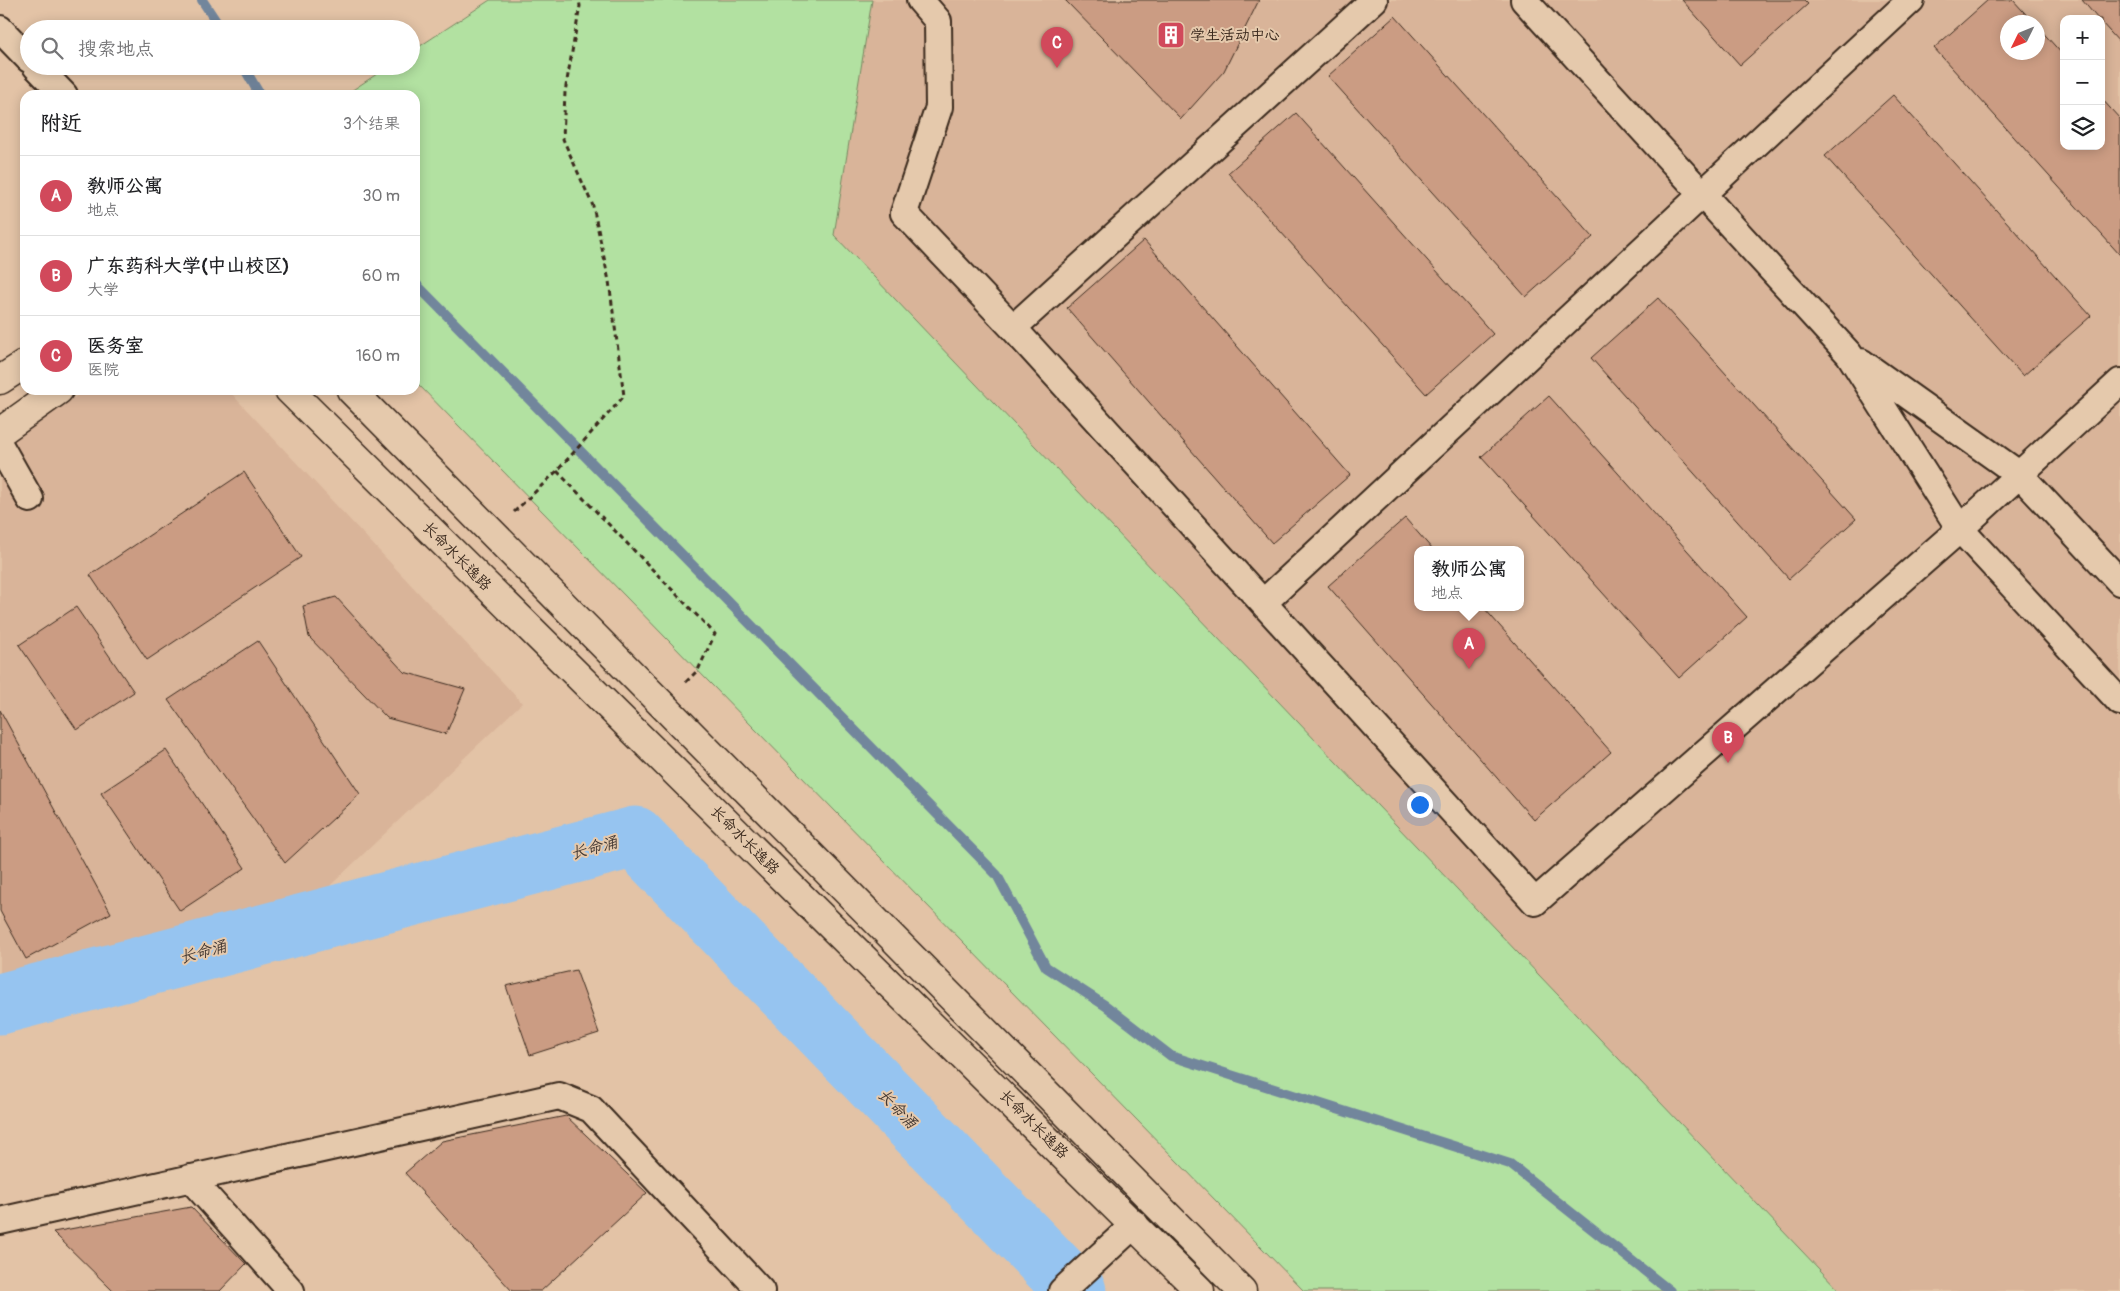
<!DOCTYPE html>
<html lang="zh">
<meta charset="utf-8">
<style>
:root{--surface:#fff;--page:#f2f2f2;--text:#202124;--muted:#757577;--line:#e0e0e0;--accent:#d1495b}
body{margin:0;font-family:Pangolin,"LXGW WenKai TC",sans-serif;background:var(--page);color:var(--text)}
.controls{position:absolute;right:15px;top:15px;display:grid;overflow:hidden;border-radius:10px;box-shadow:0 2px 12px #0003}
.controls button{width:45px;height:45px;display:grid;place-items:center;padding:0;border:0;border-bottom:1px solid var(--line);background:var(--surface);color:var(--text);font:25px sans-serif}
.compass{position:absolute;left:2000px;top:15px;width:45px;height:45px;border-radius:50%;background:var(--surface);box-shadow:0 2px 12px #0003;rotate:227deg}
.you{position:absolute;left:1419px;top:804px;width:18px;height:18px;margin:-12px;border:4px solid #fff;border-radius:50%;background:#1a73e8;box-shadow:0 0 0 8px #1a73e833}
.badge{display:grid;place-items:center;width:32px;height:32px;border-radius:50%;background:var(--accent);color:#fff;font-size:16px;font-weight:700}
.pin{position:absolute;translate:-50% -41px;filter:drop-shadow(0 1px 2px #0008)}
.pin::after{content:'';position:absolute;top:26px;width:18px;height:15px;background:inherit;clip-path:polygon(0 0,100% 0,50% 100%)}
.popup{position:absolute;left:1414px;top:546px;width:110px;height:65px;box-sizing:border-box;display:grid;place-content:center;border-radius:10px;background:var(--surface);filter:drop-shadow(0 1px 4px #0005);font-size:16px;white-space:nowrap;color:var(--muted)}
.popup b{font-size:19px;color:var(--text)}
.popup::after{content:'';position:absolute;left:50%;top:100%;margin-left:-10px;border:10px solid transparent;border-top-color:var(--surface)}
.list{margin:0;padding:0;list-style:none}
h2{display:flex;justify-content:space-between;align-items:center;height:65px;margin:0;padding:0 20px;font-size:21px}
h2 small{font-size:16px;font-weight:400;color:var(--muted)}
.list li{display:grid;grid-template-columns:32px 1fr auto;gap:15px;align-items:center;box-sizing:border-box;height:80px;padding:0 20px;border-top:1px solid var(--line)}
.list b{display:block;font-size:19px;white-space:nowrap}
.list p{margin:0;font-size:16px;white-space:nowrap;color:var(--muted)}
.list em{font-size:16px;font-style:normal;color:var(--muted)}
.icon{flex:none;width:28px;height:28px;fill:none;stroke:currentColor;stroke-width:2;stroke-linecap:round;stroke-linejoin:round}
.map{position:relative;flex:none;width:2120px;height:1291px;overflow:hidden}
.search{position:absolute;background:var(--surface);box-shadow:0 2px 12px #0003;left:20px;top:20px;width:400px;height:55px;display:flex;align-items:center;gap:12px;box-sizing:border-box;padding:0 18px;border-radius:28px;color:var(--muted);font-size:19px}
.panel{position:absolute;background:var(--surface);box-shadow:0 2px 12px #0003;left:20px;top:90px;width:400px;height:305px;border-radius:15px}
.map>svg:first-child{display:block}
.built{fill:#d9b499;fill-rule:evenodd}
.green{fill:#b2e1a1;stroke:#768660}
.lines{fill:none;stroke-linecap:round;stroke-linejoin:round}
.stream{stroke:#72869c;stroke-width:10}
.river{stroke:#96c4f0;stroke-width:61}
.building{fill:#cb9c83;stroke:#3b2a1e}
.street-casing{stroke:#3b2a1e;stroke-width:30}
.secondary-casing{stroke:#3b2a1e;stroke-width:31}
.path{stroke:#3b2a1e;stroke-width:3;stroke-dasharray:5 4;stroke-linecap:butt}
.street{stroke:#e5c9ac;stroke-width:26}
.secondary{stroke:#e5c9ac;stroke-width:28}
.labels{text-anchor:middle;stroke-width:4;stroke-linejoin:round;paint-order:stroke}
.poi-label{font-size:15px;fill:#3b2a1e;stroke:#e5c9ac;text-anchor:start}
.street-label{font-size:15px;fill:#3b2a1e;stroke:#e5c9ac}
.water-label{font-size:16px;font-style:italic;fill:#443933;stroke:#e5c9ac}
</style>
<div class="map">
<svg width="2120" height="1291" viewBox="0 0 2120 1291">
<rect width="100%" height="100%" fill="#e3c3a6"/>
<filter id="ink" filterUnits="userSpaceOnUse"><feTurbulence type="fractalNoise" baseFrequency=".02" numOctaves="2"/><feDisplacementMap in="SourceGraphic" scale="10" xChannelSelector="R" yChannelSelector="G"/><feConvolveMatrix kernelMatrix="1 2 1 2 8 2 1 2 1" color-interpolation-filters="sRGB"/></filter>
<g filter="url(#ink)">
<!-- built -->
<path class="built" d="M872 0H2120V1291H1840L834 235ZM2064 19H2101V146H2064ZM2008 22H2038V52H2008ZM1418 550H1520V608H1418Z
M85 390H228L522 703 293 921 0 989V450Z"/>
<!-- green -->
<path class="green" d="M490 0H872L834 235 1840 1291H1304L415 381V95H345L389 66H411V52Z"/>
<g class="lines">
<!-- stream -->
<path class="stream" d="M202 0 221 29
M243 66 260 95
M415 283 997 875 1046 967 1106 1006 1171 1056 1510 1164 1670 1291"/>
<!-- river -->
<path class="river" d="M0 1004 635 837 1076 1291"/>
</g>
<!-- building -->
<path class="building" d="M1065 0H1259L1224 71 1181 119Z
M1682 0H1804L1808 4 1740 65Z
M1988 0H2013L2033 22H2008V52H2038V27L2064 56V146H2101V98L2120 119V255L1934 48Z
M2082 0H2120V43L2101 22V19H2098Z
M1395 16 1593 237 1526 297 1328 76Z
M1893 95 2091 316 2023 376 1825 156Z
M1296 113 1493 334 1426 394 1228 173Z
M1144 240 1350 475 1272 543 1067 308Z
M1658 298 1856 519 1789 579 1591 358Z
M1549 396 1747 617 1679 678 1481 457Z
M244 472 301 557 147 660 90 575Z
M1405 518 1433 550H1418V608H1484L1611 752 1534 820 1328 586Z
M336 597 404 672 465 689 446 734 387 718 309 637 303 606Z
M76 607 134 692 77 730 19 645Z
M258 641 360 794 285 863 168 700Z
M0 710 111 913 26 959 0 911Z
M166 750 245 868 180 911 101 793Z
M576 970 599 1033 530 1055 506 986Z
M566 1116 647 1193 541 1291H512L405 1173 442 1141Z
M191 1207 246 1264 220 1291H113L53 1232Z"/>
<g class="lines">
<defs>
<path id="street" d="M920 0 938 21 939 107 904 213 1013 328
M1374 0 1013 328 1535 902 1960 529 2120 382
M1524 0 1849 354 1960 529 2120 702
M0 29 29 59
M36 66 64 95
M1861 362 2020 475 2120 582
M0 446 30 499
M1263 603 1911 0
M190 1178 291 1291
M0 1221 559 1096 591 1109 761 1291
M1062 1291 1135 1224"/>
<path id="secondary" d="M0 380 25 364
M289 390 1200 1291
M351 390 1242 1291
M0 432 59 390"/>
</defs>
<!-- street casing -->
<use href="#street" class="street-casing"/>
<!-- secondary casing -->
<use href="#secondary" class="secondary-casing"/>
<!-- path -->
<path class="path" d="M557 471 715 634 698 670 685 683
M514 512 557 471 624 396 609 281 593 206 563 139 565 92 580 6 579 0"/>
<!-- street -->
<use href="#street" class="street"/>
<!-- secondary -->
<use href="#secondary" class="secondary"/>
</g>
</g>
<!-- icons -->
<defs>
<symbol id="building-square" viewBox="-11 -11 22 22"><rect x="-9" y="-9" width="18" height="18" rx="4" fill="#d1495b" stroke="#e5c9ac"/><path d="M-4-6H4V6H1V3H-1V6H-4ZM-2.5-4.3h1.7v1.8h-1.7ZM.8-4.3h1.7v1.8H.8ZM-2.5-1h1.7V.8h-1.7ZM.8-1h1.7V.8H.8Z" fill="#fff"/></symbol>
</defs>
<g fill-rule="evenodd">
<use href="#building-square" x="1155" y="19" width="32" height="32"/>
</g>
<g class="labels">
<!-- poi labels -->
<g class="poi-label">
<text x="1190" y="40">学生活动中心</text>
</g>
<!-- street labels -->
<g class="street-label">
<text transform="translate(457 556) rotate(45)" y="5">长命水长逸路</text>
<text transform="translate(745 840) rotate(45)" y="5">长命水长逸路</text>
<text transform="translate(1034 1124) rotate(45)" y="5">长命水长逸路</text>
</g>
<!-- water labels -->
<g class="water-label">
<text transform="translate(594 847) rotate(-15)" y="6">长命涌</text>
<text transform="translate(203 951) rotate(-15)" y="6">长命涌</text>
<text transform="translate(898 1108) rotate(46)" y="6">长命涌</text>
</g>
</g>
</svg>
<div class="controls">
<button>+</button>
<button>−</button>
<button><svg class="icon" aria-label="layers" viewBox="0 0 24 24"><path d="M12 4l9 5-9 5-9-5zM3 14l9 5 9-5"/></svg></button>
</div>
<svg class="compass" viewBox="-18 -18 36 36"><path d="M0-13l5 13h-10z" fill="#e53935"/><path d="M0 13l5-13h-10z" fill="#757577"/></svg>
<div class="you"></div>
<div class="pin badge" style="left:1469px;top:669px">A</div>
<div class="popup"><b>教师公寓</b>地点</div>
<div class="pin badge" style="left:1728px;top:763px">B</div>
<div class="pin badge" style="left:1057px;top:68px">C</div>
<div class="search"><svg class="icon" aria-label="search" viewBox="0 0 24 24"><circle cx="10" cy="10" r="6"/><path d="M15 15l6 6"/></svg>搜索地点</div>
<section class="panel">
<h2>附近<small>3个结果</small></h2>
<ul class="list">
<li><span class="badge">A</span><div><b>教师公寓</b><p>地点</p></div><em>30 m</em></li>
<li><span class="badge">B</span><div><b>广东药科大学(中山校区)</b><p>大学</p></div><em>60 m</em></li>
<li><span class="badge">C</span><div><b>医务室</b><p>医院</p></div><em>160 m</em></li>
</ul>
</section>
</div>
